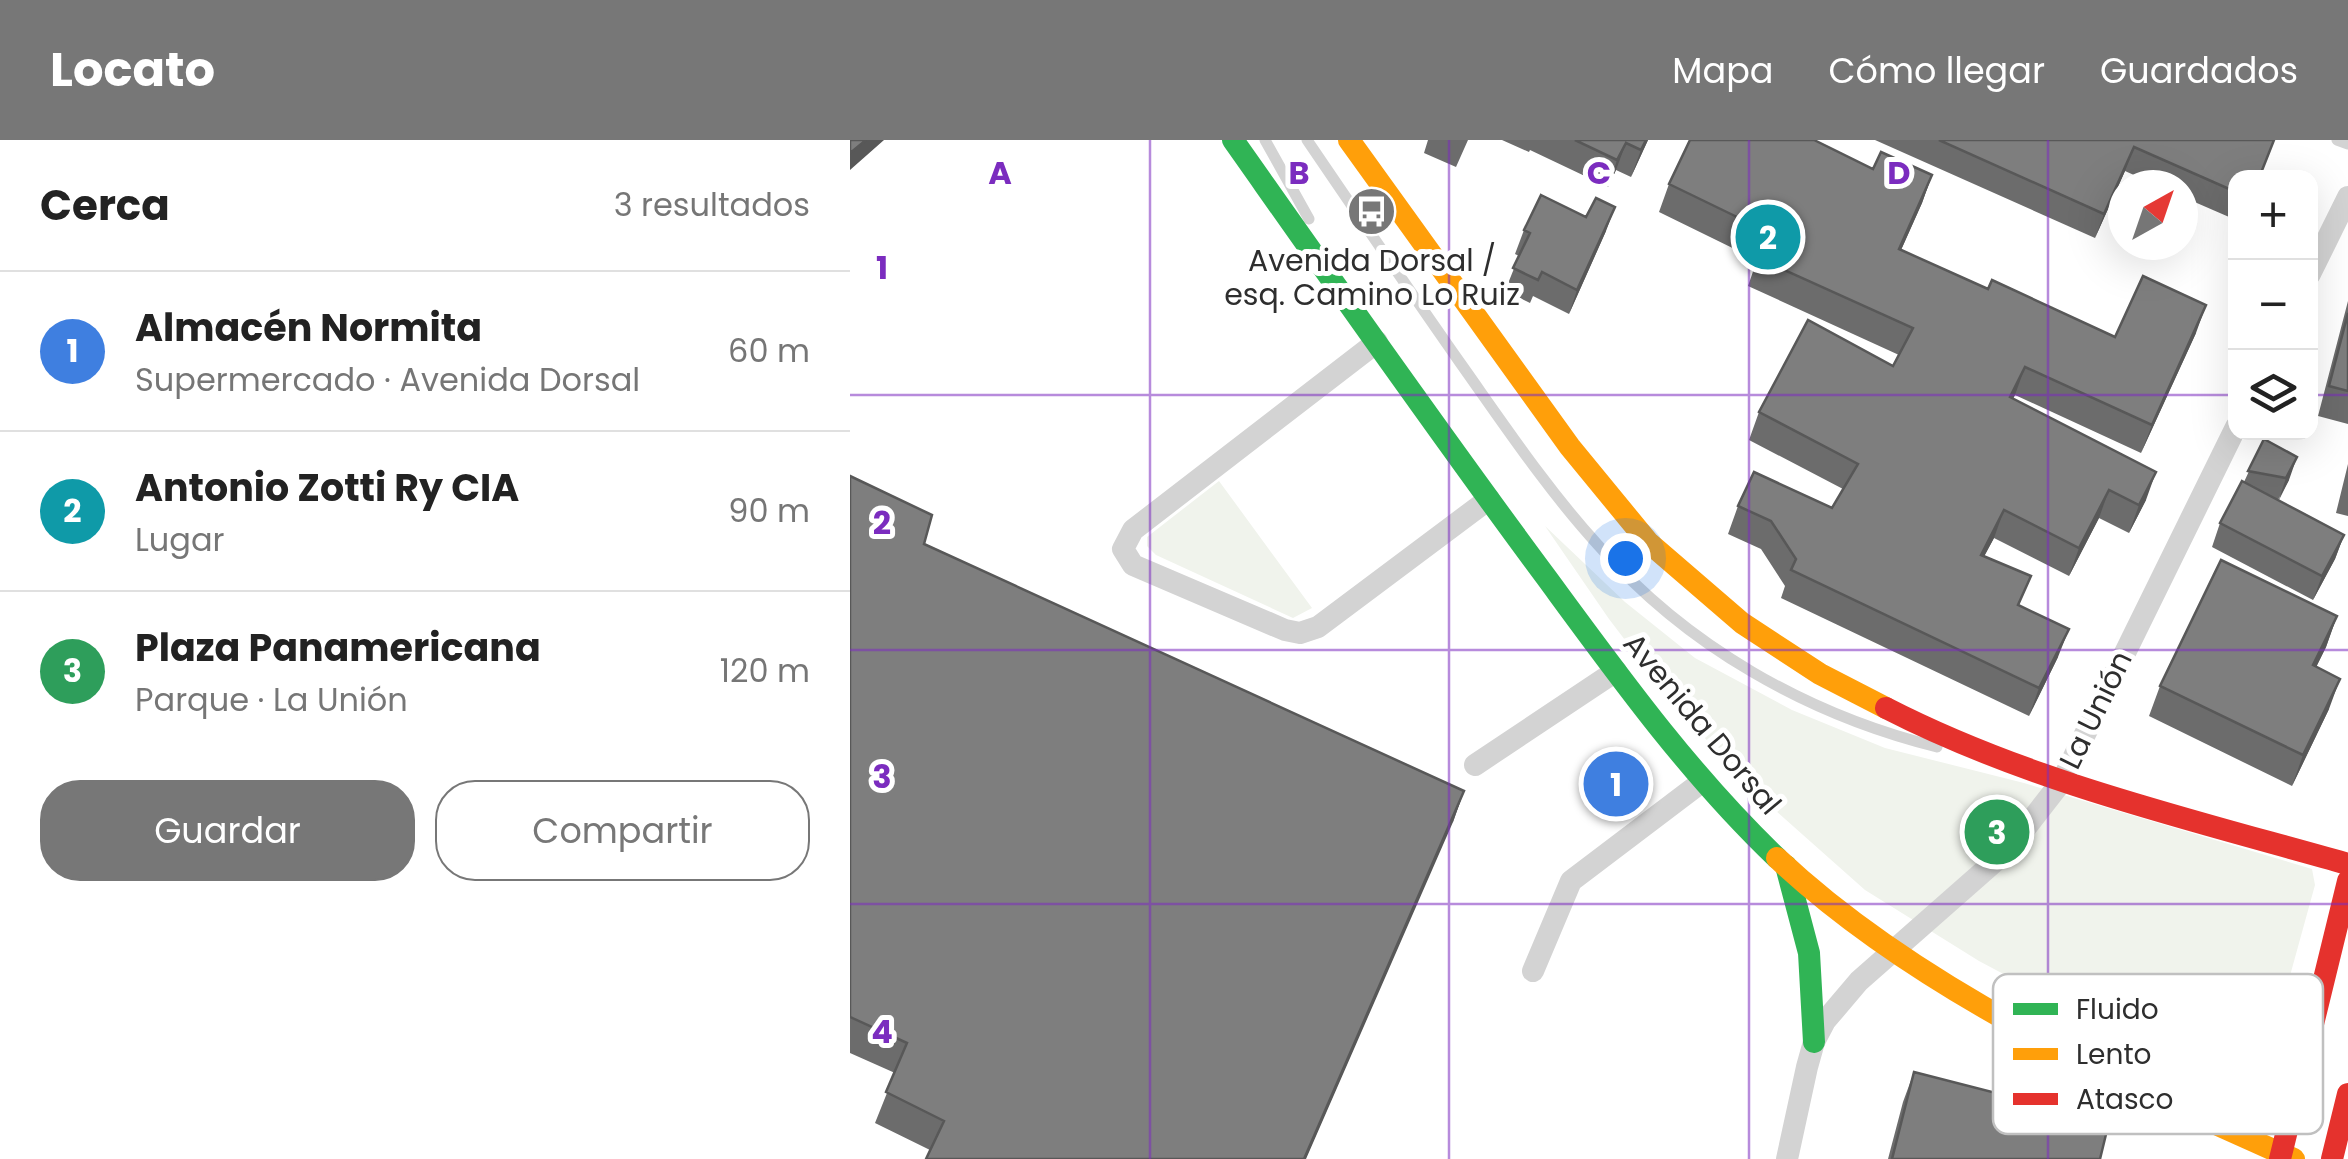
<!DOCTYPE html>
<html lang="es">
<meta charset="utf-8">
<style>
:root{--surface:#fff;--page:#f6f6f6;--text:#222;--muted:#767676;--line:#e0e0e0;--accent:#777}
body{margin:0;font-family:Poppins,sans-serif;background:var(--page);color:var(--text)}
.controls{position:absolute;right:30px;top:30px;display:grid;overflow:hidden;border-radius:20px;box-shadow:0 10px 40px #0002}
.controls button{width:90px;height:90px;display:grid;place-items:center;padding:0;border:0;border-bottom:2px solid var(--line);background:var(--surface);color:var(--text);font:50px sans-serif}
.compass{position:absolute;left:1258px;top:30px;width:90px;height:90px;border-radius:50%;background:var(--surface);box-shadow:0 10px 40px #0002;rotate:40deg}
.you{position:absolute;left:775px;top:418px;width:35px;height:35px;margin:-25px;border:8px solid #fff;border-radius:50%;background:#1a73e8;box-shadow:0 0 0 15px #1a73e833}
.badge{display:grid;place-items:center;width:65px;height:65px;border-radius:50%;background:var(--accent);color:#fff;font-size:32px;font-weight:700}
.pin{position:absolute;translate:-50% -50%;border:5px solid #fff;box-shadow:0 2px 10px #0006}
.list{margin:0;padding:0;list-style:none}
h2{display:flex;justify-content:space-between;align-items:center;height:130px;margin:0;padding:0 40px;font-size:42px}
h2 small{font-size:32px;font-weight:400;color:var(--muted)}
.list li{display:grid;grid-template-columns:65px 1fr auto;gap:30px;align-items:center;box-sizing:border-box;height:160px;padding:0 40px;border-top:2px solid var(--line)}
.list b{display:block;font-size:38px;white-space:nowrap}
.list p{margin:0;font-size:32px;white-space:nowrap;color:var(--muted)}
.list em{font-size:32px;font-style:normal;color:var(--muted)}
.actions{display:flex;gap:20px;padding:30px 40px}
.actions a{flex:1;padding:22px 0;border:2px solid var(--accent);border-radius:40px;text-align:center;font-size:35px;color:var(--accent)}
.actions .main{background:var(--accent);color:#fff}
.icon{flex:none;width:55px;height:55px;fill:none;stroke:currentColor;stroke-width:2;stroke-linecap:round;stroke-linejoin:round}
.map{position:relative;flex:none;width:1498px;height:1019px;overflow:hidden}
header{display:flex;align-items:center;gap:60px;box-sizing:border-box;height:140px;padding:0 50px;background:var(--accent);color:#fff}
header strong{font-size:48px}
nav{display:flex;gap:55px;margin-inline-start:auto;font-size:35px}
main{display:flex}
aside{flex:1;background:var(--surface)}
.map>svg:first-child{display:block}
.green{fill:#f0f3ec}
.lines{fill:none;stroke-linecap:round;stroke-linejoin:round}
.lane{stroke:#d3d3d3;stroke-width:11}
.street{stroke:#d3d3d3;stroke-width:22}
.fast{stroke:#30b455;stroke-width:22}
.slow{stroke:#ff9f0a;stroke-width:22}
.jam{stroke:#e5322d;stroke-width:22}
.wall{fill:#6c6c6c}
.shaded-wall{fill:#585858}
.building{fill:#7e7e7e;stroke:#585858;stroke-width:2.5}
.grid{fill:none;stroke:#7b2cbf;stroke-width:2.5;stroke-opacity:0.55}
.labels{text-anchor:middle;stroke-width:10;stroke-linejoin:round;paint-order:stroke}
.poi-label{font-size:30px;fill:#2e2e2e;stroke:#fff}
.street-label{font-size:30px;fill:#2e2e2e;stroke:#fff}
.key{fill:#fff;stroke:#c0c0c0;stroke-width:2.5}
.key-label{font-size:28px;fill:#2e2e2e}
.grid-label{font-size:32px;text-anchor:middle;font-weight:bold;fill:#7b2cbf;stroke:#fff;stroke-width:10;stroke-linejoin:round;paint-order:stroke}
</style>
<header>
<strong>Locato</strong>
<nav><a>Mapa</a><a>Cómo llegar</a><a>Guardados</a></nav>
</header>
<main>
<aside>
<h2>Cerca<small>3 resultados</small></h2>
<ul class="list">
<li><span class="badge" style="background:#3f7fe0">1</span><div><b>Almacén Normita</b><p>Supermercado · Avenida Dorsal</p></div><em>60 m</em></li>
<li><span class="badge" style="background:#0f9aa8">2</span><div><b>Antonio Zotti Ry CIA</b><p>Lugar</p></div><em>90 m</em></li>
<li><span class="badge" style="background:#2e9e5b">3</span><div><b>Plaza Panamericana</b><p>Parque · La Unión</p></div><em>120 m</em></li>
</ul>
<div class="actions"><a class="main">Guardar</a><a>Compartir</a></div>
</aside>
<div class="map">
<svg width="1498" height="1019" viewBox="0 0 1498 1019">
<rect width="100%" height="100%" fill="#fff"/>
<!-- green -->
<path class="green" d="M369 341 462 468 443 478 306 415 297 406V397Z
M695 386 775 462 845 518 942 570 1035 608 1174 643 1462 729 1465 745 1411 941 1402 946 1263 892 1129 821 1015 750 917 663 829 571 759 479Z"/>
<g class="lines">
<!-- lane -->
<path class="lane" d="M415 0 459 79
M457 0C508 75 559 150 611 224 655 286 697 349 748 405 836 506 958 575 1087 607
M1487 0 1498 4"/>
<!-- street -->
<path class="street" d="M1460 134 1498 57
M527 202 283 390 273 409 283 425 435 490 450 493 468 487 639 359
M625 625 766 531
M683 831 721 741 853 641
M937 1019 957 927 964 902 975 881 1009 841 1159 709 1212 641 1386 287"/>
<!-- fast -->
<path class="fast" d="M383 0C486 146 589 293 696 437 768 535 839 634 927 718
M936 726 959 813 964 902"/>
<!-- slow -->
<path class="slow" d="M499 0 720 307 798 402 892 483 970 534 1036 568
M927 718C1066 849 1269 942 1444 1019"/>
<!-- jam -->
<path class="jam" d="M1036 568C1180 642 1343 680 1498 724
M1430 1019 1498 741
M1482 1019 1498 954"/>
</g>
<!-- wall -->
<path class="wall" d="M578 0H618L606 27 574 13Z
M652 0H798L781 37 766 30 758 47 680 10 679 12Z
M1025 0H1425L1386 38V80L1333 57V45H1306L1275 31 1245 98Z
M1023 29 1082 35 1072 63 1051 110 1138 149 1265 197 1346 193 1291 313 1165 255 1163 258 1296 360 1279 393 1249 378 1219 436 1144 398 1134 416 1208 517 1179 576 931 458 935 446 911 409 878 394 888 366 982 368 993 349 899 300 909 272 1043 226 1049 215 898 146 907 120 809 72 819 44Z
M674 90 756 91 719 174 683 156 680 163 655 151 669 116 665 114Z
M1498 161V284L1468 276Z
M1414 299 1439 340 1428 360 1494 395 1485 419 1463 460 1362 407 1370 383 1394 342Z
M1498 324V376L1486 373Z
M0 336 74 404 614 651 603 682 80 1010 25 983 45 933 0 913Z
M1487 476 1476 507 1466 527 1479 569 1442 646 1299 576 1310 546Z
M749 635 789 637 786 646 757 662 746 643Z
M1064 932 1250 1019H1038L1053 962Z"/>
<!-- shaded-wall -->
<path class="shaded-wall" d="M16 0H34L0 30V13Z
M796 0H798L781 37 791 10Z
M776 3 766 30 758 47 767 20Z
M1284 7 1275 31 1245 98 1254 74Z
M1082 35 1072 63 1039 137 1049 109Z
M765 67 756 91 719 174 727 150Z
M1356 165 1346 193 1291 313 1302 285Z
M1175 227 1165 255 1150 285 1160 257Z
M1447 317 1439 340 1428 362 1436 338Z
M1306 332 1296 360 1279 393 1289 365Z
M1259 350 1249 378 1219 436 1229 408Z
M1154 370 1144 398 1120 443 1131 415Z
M1494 395 1485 419 1463 460 1472 436Z
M1487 476 1476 507 1452 556 1463 525Z
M1219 489 1208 517 1179 576 1189 548Z
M1490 539 1479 569 1442 646 1453 615Z
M789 637 786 646 757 662 760 654Z
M614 651 603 682 456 1019H454Z"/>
<!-- building -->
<path class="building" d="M0 0H16L0 13Z
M725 0H796L791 10 776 3 767 20Z
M840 0H964L1023 29 1031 12 1082 35 1049 109 1138 149 1142 140 1265 197 1293 136 1356 165 1302 285 1175 227 1160 257 1306 332 1289 365 1259 350 1229 408 1154 370 1131 415 1181 436 1168 465 1219 489 1189 548 941 430 946 419 921 381 888 366 904 332 982 368 1008 324 909 272 958 180 1043 226 1063 188 908 118 920 93 819 44Z
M1089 0H1424L1409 38H1386V52L1284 7 1254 74Z
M691 55 736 77 746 58 765 67 727 150 692 132 688 140 663 128 680 93 674 90Z
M1498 173V251L1479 246Z
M1414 299 1447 317 1436 338 1398 331Z
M0 336 82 375 74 404 614 651 454 1019H76L94 981 36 952 57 903 0 877Z
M1392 341 1494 395 1472 436 1370 383Z
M1371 420 1487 476 1463 525 1490 539 1453 615 1310 546Z
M778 618 789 637 760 654 749 635Z
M1064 932 1259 982 1250 1019H1042Z"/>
<!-- grid -->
<path class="grid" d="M300 0V1019M599 0V1019M899 0V1019M1198 0V1019M0 255H1386M1460 255H1498M0 510H1498M0 764H1498"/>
<!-- icons -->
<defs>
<symbol id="bus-disc" viewBox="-11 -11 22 22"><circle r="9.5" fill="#777" stroke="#fff"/><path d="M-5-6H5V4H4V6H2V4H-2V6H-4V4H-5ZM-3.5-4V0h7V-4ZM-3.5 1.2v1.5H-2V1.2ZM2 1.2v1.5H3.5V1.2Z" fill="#fff"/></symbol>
</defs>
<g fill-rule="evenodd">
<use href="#bus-disc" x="494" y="44" width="55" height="55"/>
</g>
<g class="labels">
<!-- poi labels -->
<g class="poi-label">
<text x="522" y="131">Avenida Dorsal /<tspan x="522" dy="34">esq. Camino Lo Ruiz</tspan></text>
</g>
<!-- street labels -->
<g class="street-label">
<text transform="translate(1246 570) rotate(-64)" y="10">La Unión</text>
<text transform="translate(852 584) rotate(50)" y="10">Avenida Dorsal</text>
</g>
</g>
<!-- legend -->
<rect x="1143" y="834" width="330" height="160" rx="15" class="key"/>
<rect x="1163" y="863" width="45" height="12" fill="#30b455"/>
<rect x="1163" y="908" width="45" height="12" fill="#ff9f0a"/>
<rect x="1163" y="953" width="45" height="12" fill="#e5322d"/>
<g class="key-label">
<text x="1226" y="879">Fluido</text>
<text x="1226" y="924">Lento</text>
<text x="1226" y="969">Atasco</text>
</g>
<g class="grid-label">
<text x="150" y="44">A</text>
<text x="449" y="44">B</text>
<text x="749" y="44">C</text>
<text x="1049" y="44">D</text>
<text x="32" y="139">1</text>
<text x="32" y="394">2</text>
<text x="32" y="648">3</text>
<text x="32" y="903">4</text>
</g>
</svg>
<div class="controls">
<button>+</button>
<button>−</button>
<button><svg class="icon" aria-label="layers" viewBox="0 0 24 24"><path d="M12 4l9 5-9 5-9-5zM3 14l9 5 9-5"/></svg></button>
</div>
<svg class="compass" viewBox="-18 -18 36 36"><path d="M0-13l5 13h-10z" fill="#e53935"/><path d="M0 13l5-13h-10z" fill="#767676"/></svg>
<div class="you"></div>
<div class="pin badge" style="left:766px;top:644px;background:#3f7fe0">1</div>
<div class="pin badge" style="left:918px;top:97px;background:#0f9aa8">2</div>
<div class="pin badge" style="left:1147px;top:692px;background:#2e9e5b">3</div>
</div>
</main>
